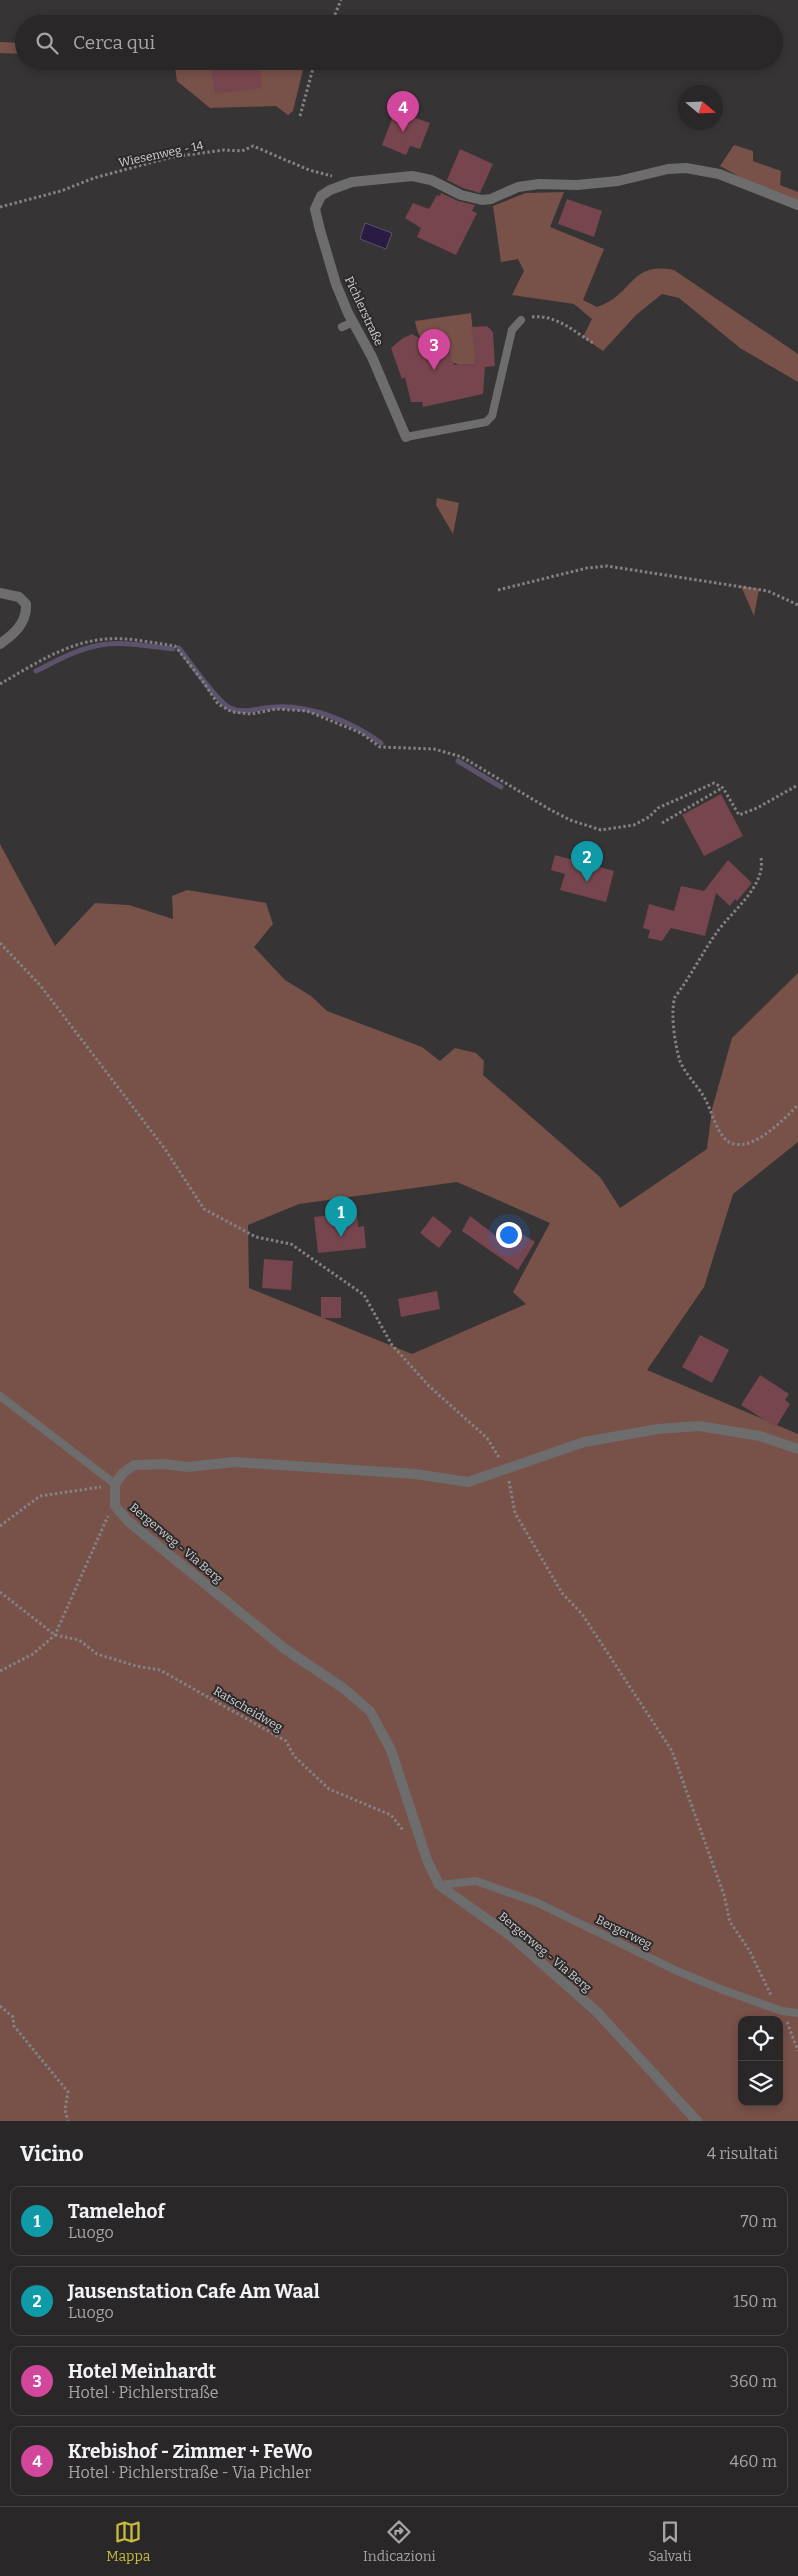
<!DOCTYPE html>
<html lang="it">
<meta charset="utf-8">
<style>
:root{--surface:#292728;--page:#312f30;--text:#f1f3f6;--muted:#a5a5a8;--line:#454445;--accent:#c9ba3a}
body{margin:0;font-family:Bitter,serif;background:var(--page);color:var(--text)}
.controls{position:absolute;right:15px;bottom:15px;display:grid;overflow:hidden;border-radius:10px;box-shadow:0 2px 8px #0003}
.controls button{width:45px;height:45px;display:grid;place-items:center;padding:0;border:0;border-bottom:1px solid var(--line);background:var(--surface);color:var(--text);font:25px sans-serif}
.compass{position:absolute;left:678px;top:85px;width:45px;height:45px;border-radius:50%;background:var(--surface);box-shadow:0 2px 8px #0003;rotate:109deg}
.you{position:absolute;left:508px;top:1234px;width:18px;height:18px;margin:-12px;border:4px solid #fff;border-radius:50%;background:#1a73e8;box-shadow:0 0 0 8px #1a73e833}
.badge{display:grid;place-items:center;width:32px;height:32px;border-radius:50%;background:var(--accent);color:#fff;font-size:16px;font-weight:700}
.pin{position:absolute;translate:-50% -41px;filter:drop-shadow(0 1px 2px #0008)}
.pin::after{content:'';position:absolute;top:26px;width:18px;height:15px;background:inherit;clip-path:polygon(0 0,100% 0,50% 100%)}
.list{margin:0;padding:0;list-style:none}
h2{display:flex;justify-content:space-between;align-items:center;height:65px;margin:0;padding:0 20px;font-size:21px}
h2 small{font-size:16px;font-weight:400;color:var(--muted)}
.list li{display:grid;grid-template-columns:32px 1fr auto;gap:15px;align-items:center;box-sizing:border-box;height:70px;margin:0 10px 10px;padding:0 10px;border:1px solid var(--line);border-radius:10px}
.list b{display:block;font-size:19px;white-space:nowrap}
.list p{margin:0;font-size:16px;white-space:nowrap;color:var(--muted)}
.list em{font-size:16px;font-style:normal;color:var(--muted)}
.icon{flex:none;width:28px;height:28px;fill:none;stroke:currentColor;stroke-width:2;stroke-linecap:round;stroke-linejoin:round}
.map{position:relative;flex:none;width:798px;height:2121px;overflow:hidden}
.search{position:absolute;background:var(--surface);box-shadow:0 2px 8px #0003;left:15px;right:15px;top:15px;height:55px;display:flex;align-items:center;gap:12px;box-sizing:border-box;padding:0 18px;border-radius:28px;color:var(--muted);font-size:19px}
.sheet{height:385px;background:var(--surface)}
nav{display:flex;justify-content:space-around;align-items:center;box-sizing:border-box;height:70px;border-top:1px solid var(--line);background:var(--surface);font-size:14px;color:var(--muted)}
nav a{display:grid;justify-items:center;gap:2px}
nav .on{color:var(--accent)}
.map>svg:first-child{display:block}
.green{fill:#785149;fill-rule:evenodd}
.water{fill:#291b41;stroke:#5c526c}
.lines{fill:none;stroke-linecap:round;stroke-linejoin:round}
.stream{stroke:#5c526c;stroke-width:5}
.building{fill:#77454d}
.path{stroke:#838182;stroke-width:3;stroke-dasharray:2.5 2.5;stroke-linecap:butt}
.service{stroke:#6e6d6e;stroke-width:8}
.minor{stroke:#6e6d6e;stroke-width:10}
.labels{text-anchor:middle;stroke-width:4;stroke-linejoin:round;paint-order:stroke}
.street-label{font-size:12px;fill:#d2d1d1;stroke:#2d2a2c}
</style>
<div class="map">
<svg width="798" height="2121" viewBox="0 0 798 2121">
<rect width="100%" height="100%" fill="#373436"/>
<!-- green -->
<path class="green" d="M0 42 24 43V54L0 53Z
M174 61H305L293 111 288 115 276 106 210 108 177 81Z
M734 145 753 151V161L781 171 780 185 798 192V209L720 166Z
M564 192 550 227 604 249 583 300 597 307C634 295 629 261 674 270L798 354V382L740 348 679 298 662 294 636 315 603 351 583 337 592 319 574 304 512 295 524 271 518 259 501 262 493 206 526 193Z
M471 313 476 364 459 365 425 351C422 340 417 333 415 321Z
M437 498 459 503 453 534 436 505Z
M741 586 759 589 754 616Z
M0 844 55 946 95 903 129 905 173 919 172 896 187 890 266 903 273 924 254 947 285 980 311 996 327 1011 422 1047 440 1061 455 1048 476 1053 484 1061 483 1075 600 1177 620 1208 707 1149 712 1109 732 1038 798 973V1142L733 1194 704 1287 647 1370 798 1434V2121H0ZM457 1182 550 1223 513 1292 526 1304 412 1354 249 1288 248 1225 299 1204ZM742 2020H779V2102H742Z"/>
<!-- water -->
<path class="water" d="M365 223 392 233 386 249 360 239Z"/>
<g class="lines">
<!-- stream -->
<path class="stream" d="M179 648C190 662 217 702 230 708 244 715 261 707 275 707 312 705 352 722 381 743
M36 671C56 661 77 649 100 645 123 641 149 646 173 649
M458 761 501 787"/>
</g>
<!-- building -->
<path class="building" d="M210 61H259L262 88 215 94Z
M395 111 430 123 420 149 410 146 406 155 382 145Z
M460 149 493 164 480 193 463 188 447 180Z
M441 193 458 201 475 205 472 211 477 213 456 255 417 237 421 228 405 218 413 203 429 209 437 195 440 196Z
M567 199 602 211 594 237 558 224Z
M487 326 493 332 495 366 485 367 483 394 423 407 422 402H411L405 377 402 379 391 348 403 338 412 334 423 340 425 351 448 346 454 365 476 364 471 327Z
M721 794 743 836 704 856 682 815Z
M555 855 614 871 606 902 560 890 565 874 551 870Z
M728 860 752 883 737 901 735 899 730 906 716 893 705 936 671 928 662 941 648 938 650 930 643 928 649 904 674 911 681 886 704 891Z
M357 1212 358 1227 364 1226 366 1248 318 1253 314 1217Z
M433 1216 452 1231 439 1248 420 1233Z
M470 1216 496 1236 505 1223 535 1242 518 1270 462 1231Z
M264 1259 293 1261 291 1290 262 1288Z
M437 1291 440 1309 401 1317 398 1299Z
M321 1297H341V1318H321Z
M700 1335 729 1350 712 1383 682 1367Z
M760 1375 789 1394 785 1400 790 1404 776 1427 741 1405Z"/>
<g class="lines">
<!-- path -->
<path class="path" d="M331 24 341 0
M300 116 315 61
M0 207 61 191 94 178 172 157 224 150 242 151 253 146 309 170 332 176
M532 317C556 314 574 332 595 344
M498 590 587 568 607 566 768 591 798 605
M0 684C33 665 67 642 106 639 128 637 153 643 175 646L202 680 218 704 232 712 251 714 276 709 307 711 361 733 380 747 434 749 462 757 549 809 570 820 601 830 634 825 649 817 658 808 714 783 723 788 739 815 757 808 798 785
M662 823 722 788
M761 858C766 886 732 911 717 932 702 953 691 976 675 997 670 1012 675 1046 680 1061 685 1074 697 1085 704 1097 711 1109 714 1124 722 1135 725 1140 729 1143 734 1144 756 1149 784 1119 798 1105
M0 943 40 985 165 1149 204 1209 256 1237 291 1244 364 1295 392 1345 429 1386 487 1438 500 1459
M509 1481 515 1513 562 1593 582 1614 672 1751 724 1895 730 1922 749 1950 771 1995
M0 1526 40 1496 101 1487
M0 1592 55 1635 79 1640 97 1654 136 1666 160 1670 286 1741 294 1756 329 1789 391 1815 403 1830
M0 1671 33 1654 55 1635 108 1516
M0 2006 13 2017 14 2026 68 2092 65 2110 68 2121
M787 2022 798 2051"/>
<!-- service -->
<path class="service" d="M342 327 353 322
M406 437 486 422 492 416 512 330 521 320
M0 1396 115 1484
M439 1885 476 1881 536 1902 677 1971 723 1990 782 2011 798 2013"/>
<!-- minor -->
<path class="minor" d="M406 437 372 357 348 313 336 284 320 230 315 209 321 196 330 190 352 182 412 176 431 180 461 195 482 200 491 199 518 187 539 184 577 185 618 181 668 169 686 168 719 174 798 205
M0 593 19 597 26 604C27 623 14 634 0 644
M697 2121 597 2012 512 1937 439 1885 427 1860 391 1750 370 1711 343 1688 285 1649 128 1521 115 1506V1484L123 1473 134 1465 165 1464 188 1467 234 1462 415 1474 468 1482 584 1442 658 1429 699 1426 760 1436 798 1449"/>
</g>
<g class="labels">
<!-- street labels -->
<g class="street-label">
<text transform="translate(161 154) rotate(-12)" y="4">Wiesenweg - 14</text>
<text transform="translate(364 311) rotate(65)" y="4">Pichlerstraße</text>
<text transform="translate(176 1543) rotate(40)" y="4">Bergerweg - Via Berg</text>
<text transform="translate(248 1709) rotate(30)" y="4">Ratscheidweg</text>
<text transform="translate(624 1932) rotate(26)" y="4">Bergerweg</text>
<text transform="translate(545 1952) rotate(40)" y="4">Bergerweg - Via Berg</text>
</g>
</g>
</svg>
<div class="controls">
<button><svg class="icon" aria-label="locate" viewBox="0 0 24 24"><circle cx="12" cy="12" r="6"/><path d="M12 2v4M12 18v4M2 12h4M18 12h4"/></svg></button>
<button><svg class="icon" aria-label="layers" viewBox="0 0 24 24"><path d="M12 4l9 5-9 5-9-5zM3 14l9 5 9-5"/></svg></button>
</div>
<svg class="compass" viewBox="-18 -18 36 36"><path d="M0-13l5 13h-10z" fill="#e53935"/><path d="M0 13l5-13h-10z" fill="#a5a5a8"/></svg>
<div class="you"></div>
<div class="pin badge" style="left:341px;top:1237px;background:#0f9aa8">1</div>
<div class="pin badge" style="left:587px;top:882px;background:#0f9aa8">2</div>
<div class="pin badge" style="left:434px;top:370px;background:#d1479c">3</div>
<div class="pin badge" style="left:403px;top:132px;background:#d1479c">4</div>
<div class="search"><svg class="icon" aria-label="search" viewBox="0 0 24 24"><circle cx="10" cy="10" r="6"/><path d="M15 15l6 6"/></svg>Cerca qui</div>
</div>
<section class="sheet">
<h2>Vicino<small>4 risultati</small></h2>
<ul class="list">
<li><span class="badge" style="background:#0f9aa8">1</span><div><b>Tamelehof</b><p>Luogo</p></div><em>70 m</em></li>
<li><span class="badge" style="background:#0f9aa8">2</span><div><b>Jausenstation Cafe Am Waal</b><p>Luogo</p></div><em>150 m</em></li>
<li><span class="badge" style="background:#d1479c">3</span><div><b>Hotel Meinhardt</b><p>Hotel · Pichlerstraße</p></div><em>360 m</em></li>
<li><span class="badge" style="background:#d1479c">4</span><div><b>Krebishof - Zimmer + FeWo</b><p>Hotel · Pichlerstraße - Via Pichler</p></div><em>460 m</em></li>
</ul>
</section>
<nav>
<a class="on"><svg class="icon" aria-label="map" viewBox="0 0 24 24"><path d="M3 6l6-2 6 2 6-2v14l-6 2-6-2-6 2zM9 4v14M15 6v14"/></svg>Mappa</a>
<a><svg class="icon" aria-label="directions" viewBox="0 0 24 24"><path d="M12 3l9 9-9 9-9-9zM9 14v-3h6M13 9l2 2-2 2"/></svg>Indicazioni</a>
<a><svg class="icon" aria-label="saved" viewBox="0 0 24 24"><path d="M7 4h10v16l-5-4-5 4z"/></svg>Salvati</a>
</nav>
